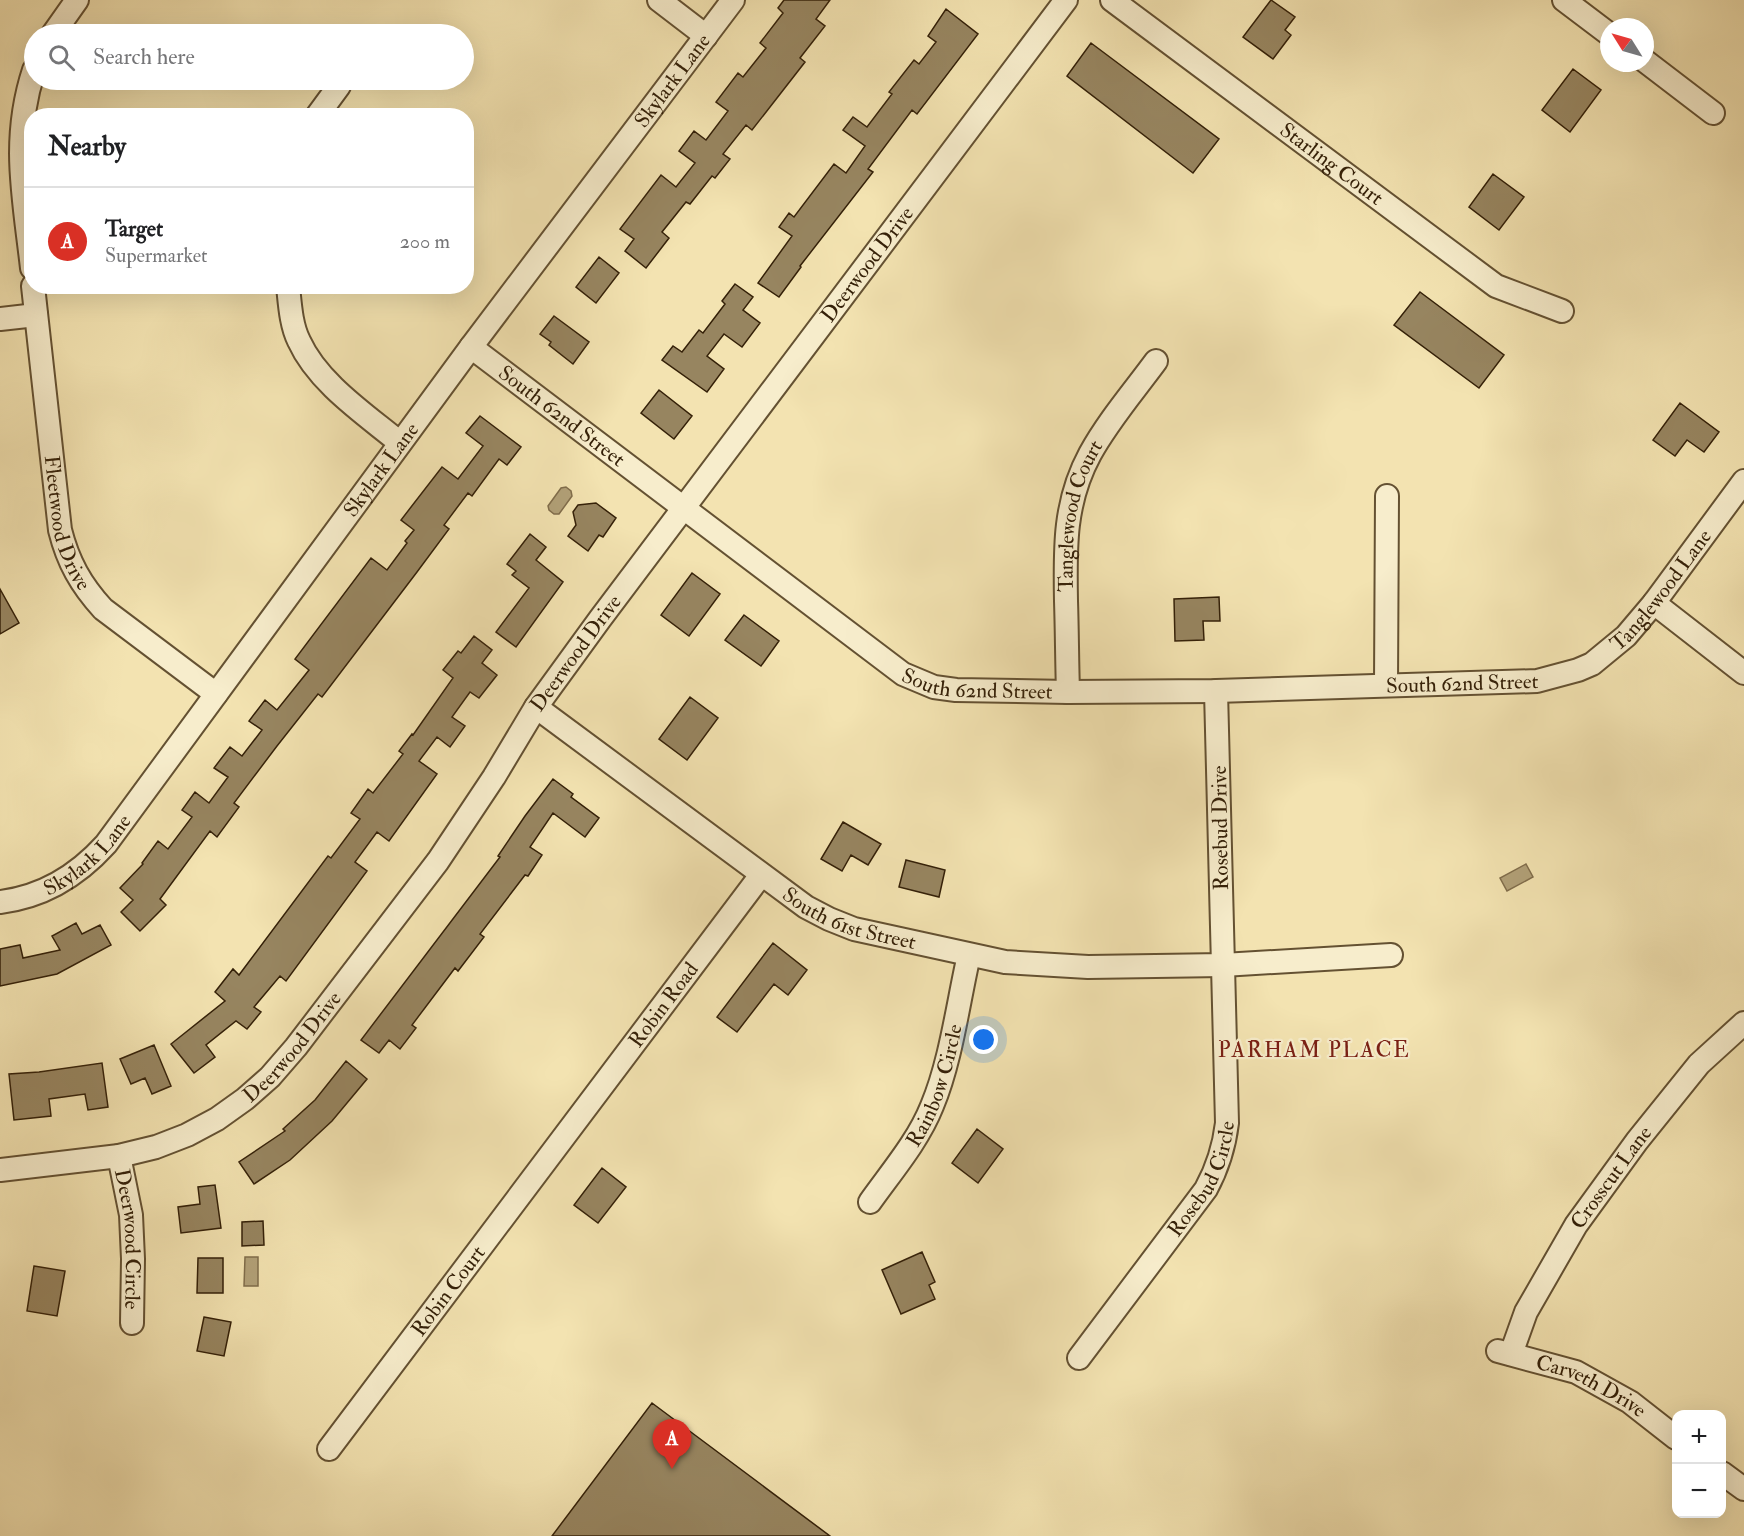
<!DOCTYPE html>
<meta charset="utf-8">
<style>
:root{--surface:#fff;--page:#f6f6f6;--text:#202124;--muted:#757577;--line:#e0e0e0;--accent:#d93025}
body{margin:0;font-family:"IM FELL Double Pica",serif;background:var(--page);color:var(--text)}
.controls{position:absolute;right:18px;bottom:18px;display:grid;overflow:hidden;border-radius:12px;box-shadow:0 6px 24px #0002}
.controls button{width:54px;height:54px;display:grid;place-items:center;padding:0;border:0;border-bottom:2px solid var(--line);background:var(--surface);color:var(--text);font:30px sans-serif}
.compass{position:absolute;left:1600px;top:18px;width:54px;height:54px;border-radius:50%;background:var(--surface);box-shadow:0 6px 24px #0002;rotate:307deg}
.you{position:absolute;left:984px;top:1040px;width:21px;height:21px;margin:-15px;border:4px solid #fff;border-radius:50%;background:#1a73e8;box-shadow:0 0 0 9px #1a73e833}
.badge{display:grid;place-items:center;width:39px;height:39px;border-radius:50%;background:var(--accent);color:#fff;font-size:20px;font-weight:700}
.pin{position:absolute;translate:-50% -50px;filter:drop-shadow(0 2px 3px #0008)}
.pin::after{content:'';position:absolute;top:32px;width:21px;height:18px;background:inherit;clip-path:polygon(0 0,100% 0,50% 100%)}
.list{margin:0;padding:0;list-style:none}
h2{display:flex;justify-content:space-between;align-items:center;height:78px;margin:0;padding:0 24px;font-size:26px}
h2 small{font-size:20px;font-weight:400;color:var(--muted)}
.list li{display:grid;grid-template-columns:39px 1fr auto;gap:18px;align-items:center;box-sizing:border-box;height:108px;padding:0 24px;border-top:2px solid var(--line)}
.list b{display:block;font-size:22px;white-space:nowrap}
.list p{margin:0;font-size:20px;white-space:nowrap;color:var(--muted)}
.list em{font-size:20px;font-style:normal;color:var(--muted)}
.icon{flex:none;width:33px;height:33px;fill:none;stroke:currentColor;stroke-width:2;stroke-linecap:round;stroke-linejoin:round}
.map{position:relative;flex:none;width:1744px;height:1536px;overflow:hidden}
.search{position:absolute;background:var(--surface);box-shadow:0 6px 24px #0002;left:24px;top:24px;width:450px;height:66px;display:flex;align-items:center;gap:15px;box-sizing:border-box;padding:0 21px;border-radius:33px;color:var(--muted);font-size:22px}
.panel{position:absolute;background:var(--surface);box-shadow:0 6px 24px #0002;left:24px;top:108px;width:450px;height:186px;border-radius:24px}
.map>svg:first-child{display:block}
.water{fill:#b2a178;stroke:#806d4b;stroke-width:1.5}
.building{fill:#978560;stroke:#342008;stroke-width:1.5}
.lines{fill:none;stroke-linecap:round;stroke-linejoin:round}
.minor-casing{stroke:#645132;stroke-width:26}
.minor{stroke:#f7edcc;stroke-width:22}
.labels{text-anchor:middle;stroke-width:4.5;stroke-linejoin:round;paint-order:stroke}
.street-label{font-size:21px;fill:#342008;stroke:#f7edcc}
.neighbourhood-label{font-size:22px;letter-spacing:1.5px;fill:#7a1f14;stroke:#f7edcc}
</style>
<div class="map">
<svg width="1744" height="1536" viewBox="0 0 1744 1536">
<rect width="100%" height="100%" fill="#f3e3b1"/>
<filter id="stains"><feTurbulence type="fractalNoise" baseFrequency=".00333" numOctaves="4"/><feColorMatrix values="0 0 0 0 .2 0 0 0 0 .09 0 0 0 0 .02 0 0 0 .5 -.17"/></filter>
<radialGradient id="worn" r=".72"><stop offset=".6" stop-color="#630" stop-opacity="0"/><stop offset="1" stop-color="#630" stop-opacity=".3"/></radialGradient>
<!-- water -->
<path class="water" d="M566 487 571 491 572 496 559 514H554L549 510 548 506 561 488Z
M1526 864 1533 877 1507 891 1500 878Z
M245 1257H258V1286H244Z"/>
<!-- building -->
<path class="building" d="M784 0H830L816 19 825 26 800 58 805 62 752 130 746 125 723 154 730 159 715 178 712 176 690 204 686 202 662 232 669 238 646 268 625 251 634 239 620 229 661 175 676 187 695 163 679 151 694 131 706 140 728 111 716 102 738 73 743 77 766 48 760 43 783 13 778 8Z
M1271 0 1295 17 1285 30 1291 35 1273 59 1243 37Z
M946 9 978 34 917 114 912 110 868 169 873 172 800 266 801 267 779 297 758 283 792 236 779 227 789 213 794 217 834 164 846 173 865 146 843 130 853 117 867 127 892 94 889 92 914 60 919 64 936 42 928 36Z
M1091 43 1219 139 1193 173 1067 76Z
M1573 69 1601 90 1570 132 1542 110Z
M1493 174 1524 197 1499 230 1469 207Z
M599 257 619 273 596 303 576 287Z
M735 284 753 297 743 310 760 323 742 347 724 334 707 356 724 369 707 392 662 360 673 346 682 352 699 330 703 333 725 304 722 301Z
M1420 292 1504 355 1479 388 1394 325Z
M554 316 589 342 573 364 549 345 551 342 540 334Z
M659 390 692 416 674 439 641 413Z
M1680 403 1719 432 1704 452 1687 440 1675 456 1653 440Z
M480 416 521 447 507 465 499 459 472 496 468 493 444 525 449 529 417 572 322 697 318 694 277 746 234 803 239 807 217 837 210 831 160 899 166 905 140 931 121 912 133 900 120 888 143 864 142 863 158 841 168 849 192 817 182 810 195 792 209 803 228 777 214 768 230 747 242 756 262 730 249 721 265 700 277 710 309 670 295 659 371 558 387 570 407 543 405 541 414 530 401 520 442 467 458 479 483 446 466 433Z
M596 503 616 518 603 537 599 535 588 551 568 536 576 525 573 512 578 505Z
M530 534 546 547 536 560 563 582 516 647 496 632 529 588 512 575 516 571 507 564Z
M692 573 720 594 689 636 661 615Z
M0 589 19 623 0 634Z
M1219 597 1220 621H1203L1204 640 1175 641 1174 599Z
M744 615 779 641 761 666 725 640Z
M474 636 492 650 482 663 497 675 479 698 470 692 452 717 465 726 450 747 437 737 419 761 437 774 389 841 377 832 355 862 367 871 286 981 280 976 254 1007 261 1012 247 1029 236 1021 206 1045 215 1057 194 1073 171 1044 225 1001 215 992 233 969 239 975 328 856 331 858 360 819 351 813 368 789 373 793 403 754 399 751 412 734 413 735 453 678 443 670 458 651 461 653Z
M690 697 718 718 687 760 659 739Z
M553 779 573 794 571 797 599 818 585 837 553 813 530 847 542 855 528 876 525 875 480 934 484 937 458 971 455 968 412 1025 416 1028 400 1049 389 1040 379 1053 361 1040 500 857 498 856 525 816Z
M843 822 881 844 868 865 851 855 842 871 821 859Z
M906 860 945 870 939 897 899 887Z
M76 923 82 934 100 925 111 945 57 974 0 986V949L20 945 23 958 60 950 52 936Z
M773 943 807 970 788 995 774 984 737 1032 717 1017Z
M154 1045 171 1086 152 1094 145 1078 131 1084 120 1059Z
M346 1061 367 1079 332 1121 290 1160 254 1184 239 1162 285 1131 283 1129 315 1100Z
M102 1063 108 1107 88 1110 85 1094 49 1099 51 1116 14 1120 9 1074 39 1072Z
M977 1129 1003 1149 978 1183 952 1163Z
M602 1168 626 1187 598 1223 574 1205Z
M215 1185 221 1228 181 1233 178 1207 200 1204 198 1187Z
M263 1221 264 1245 242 1246V1222Z
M922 1252 935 1282 929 1285 935 1299 901 1314 882 1270Z
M198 1258H223V1293H197Z
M34 1266 65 1271 57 1316 27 1311Z
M204 1317 231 1322 224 1356 197 1351Z
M652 1403 830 1536H552Z"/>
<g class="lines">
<defs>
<g id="minor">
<path d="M659 0 706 36"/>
<path id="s1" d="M1112 0 1496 286 1562 311"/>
<path d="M1564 0 1609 34"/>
<path d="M53 34 77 0"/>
<path d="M1645 61 1713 113"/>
<path d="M317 116 339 86"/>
<path d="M32 268C24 197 11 140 34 70"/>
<path id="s2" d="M33 286 60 530C68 562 81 585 103 609L216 694"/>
<path d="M288 286C290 305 291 325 299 341 318 383 365 414 400 443"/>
<path d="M0 319 36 315"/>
<path id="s3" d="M471 347 903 674 934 687 956 690 1068 692 1216 691 1537 681 1578 670 1592 664 1626 636 1654 603 1744 481"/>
<path d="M1654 603 1744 673"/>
<path d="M1386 684 1387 496"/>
<path id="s4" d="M1068 692C1067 662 1067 631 1066 601 1065 548 1064 502 1090 454 1108 421 1134 391 1156 361"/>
<path id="s5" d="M536 707 806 907 829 919 854 929 1005 962 1088 967 1223 965 1391 955"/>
<path id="s6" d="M0 902C42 897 78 875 106 844L471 347 733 0"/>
<path id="s7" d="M119 1156 131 1215 133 1259 132 1323"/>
<path id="s8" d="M0 1170 119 1156 156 1147 187 1135 217 1119 245 1099 270 1077 296 1047 438 861 494 777 536 707 600 619 1066 0"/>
<path id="s9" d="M870 1202C892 1171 918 1141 932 1106 951 1061 958 1003 969 955"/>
<path id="s10" d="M1498 1351 1576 1372 1630 1402 1676 1438"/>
<path id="s11" d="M1511 1354 1526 1312 1576 1225 1637 1141 1699 1064 1744 1023"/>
<path id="s12" d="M1079 1358 1206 1189C1218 1167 1224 1148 1227 1123L1216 691"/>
<path id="s13" d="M329 1449 761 875"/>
<path d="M1722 1473 1744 1489"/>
</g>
</defs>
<!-- minor casing -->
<use href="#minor" class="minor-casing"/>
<!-- minor -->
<use href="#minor" class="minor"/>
</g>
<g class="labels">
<!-- street labels -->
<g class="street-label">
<text dy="7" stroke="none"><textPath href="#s6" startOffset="1074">Skylark Lane</textPath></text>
<text dy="7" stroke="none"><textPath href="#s1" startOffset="274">Starling Court</textPath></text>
<text dy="7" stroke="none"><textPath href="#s8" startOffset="1302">Deerwood Drive</textPath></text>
<text dy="7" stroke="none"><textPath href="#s3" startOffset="114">South 62nd Street</textPath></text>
<text dy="7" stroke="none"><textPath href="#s6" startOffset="588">Skylark Lane</textPath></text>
<text dy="7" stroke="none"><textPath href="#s4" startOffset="178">Tanglewood Court</textPath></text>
<text dy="7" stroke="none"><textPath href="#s2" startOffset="240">Fleetwood Drive</textPath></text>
<text dy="7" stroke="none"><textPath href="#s3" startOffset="1338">Tanglewood Lane</textPath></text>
<text dy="7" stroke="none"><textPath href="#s8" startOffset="816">Deerwood Drive</textPath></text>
<text dy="7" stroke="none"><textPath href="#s3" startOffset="618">South 62nd Street</textPath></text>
<text dy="7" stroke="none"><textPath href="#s3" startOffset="1104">South 62nd Street</textPath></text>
<text transform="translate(1220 828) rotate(-91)" y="7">Rosebud Drive</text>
<text dy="7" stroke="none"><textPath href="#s6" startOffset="102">Skylark Lane</textPath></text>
<text dy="7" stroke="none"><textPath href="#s5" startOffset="381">South 61st Street</textPath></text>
<text dy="7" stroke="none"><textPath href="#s13" startOffset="556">Robin Road</textPath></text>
<text dy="7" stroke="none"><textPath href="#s8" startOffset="330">Deerwood Drive</textPath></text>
<text dy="7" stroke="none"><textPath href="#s9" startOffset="135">Rainbow Circle</textPath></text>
<text dy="7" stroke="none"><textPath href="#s12" startOffset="219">Rosebud Circle</textPath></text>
<text dy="7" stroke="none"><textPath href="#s11" startOffset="204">Crosscut Lane</textPath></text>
<text dy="7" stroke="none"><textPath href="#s7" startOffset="84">Deerwood Circle</textPath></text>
<text dy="7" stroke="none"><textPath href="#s13" startOffset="198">Robin Court</textPath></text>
<text dy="7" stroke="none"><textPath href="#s10" startOffset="100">Carveth Drive</textPath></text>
</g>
<!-- neighbourhood labels -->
<g class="neighbourhood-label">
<text x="1314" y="1057">PARHAM PLACE</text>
</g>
</g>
<rect width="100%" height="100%" filter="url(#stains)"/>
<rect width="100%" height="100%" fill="url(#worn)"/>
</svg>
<div class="controls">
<button>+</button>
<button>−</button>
</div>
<svg class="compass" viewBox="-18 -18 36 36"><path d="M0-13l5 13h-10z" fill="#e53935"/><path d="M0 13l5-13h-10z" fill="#757577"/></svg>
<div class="you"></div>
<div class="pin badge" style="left:672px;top:1469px">A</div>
<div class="search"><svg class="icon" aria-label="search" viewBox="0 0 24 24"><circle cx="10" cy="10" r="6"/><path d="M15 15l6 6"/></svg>Search here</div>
<section class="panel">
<h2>Nearby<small></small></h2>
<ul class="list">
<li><span class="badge">A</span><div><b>Target</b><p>Supermarket</p></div><em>200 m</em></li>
</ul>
</section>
</div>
